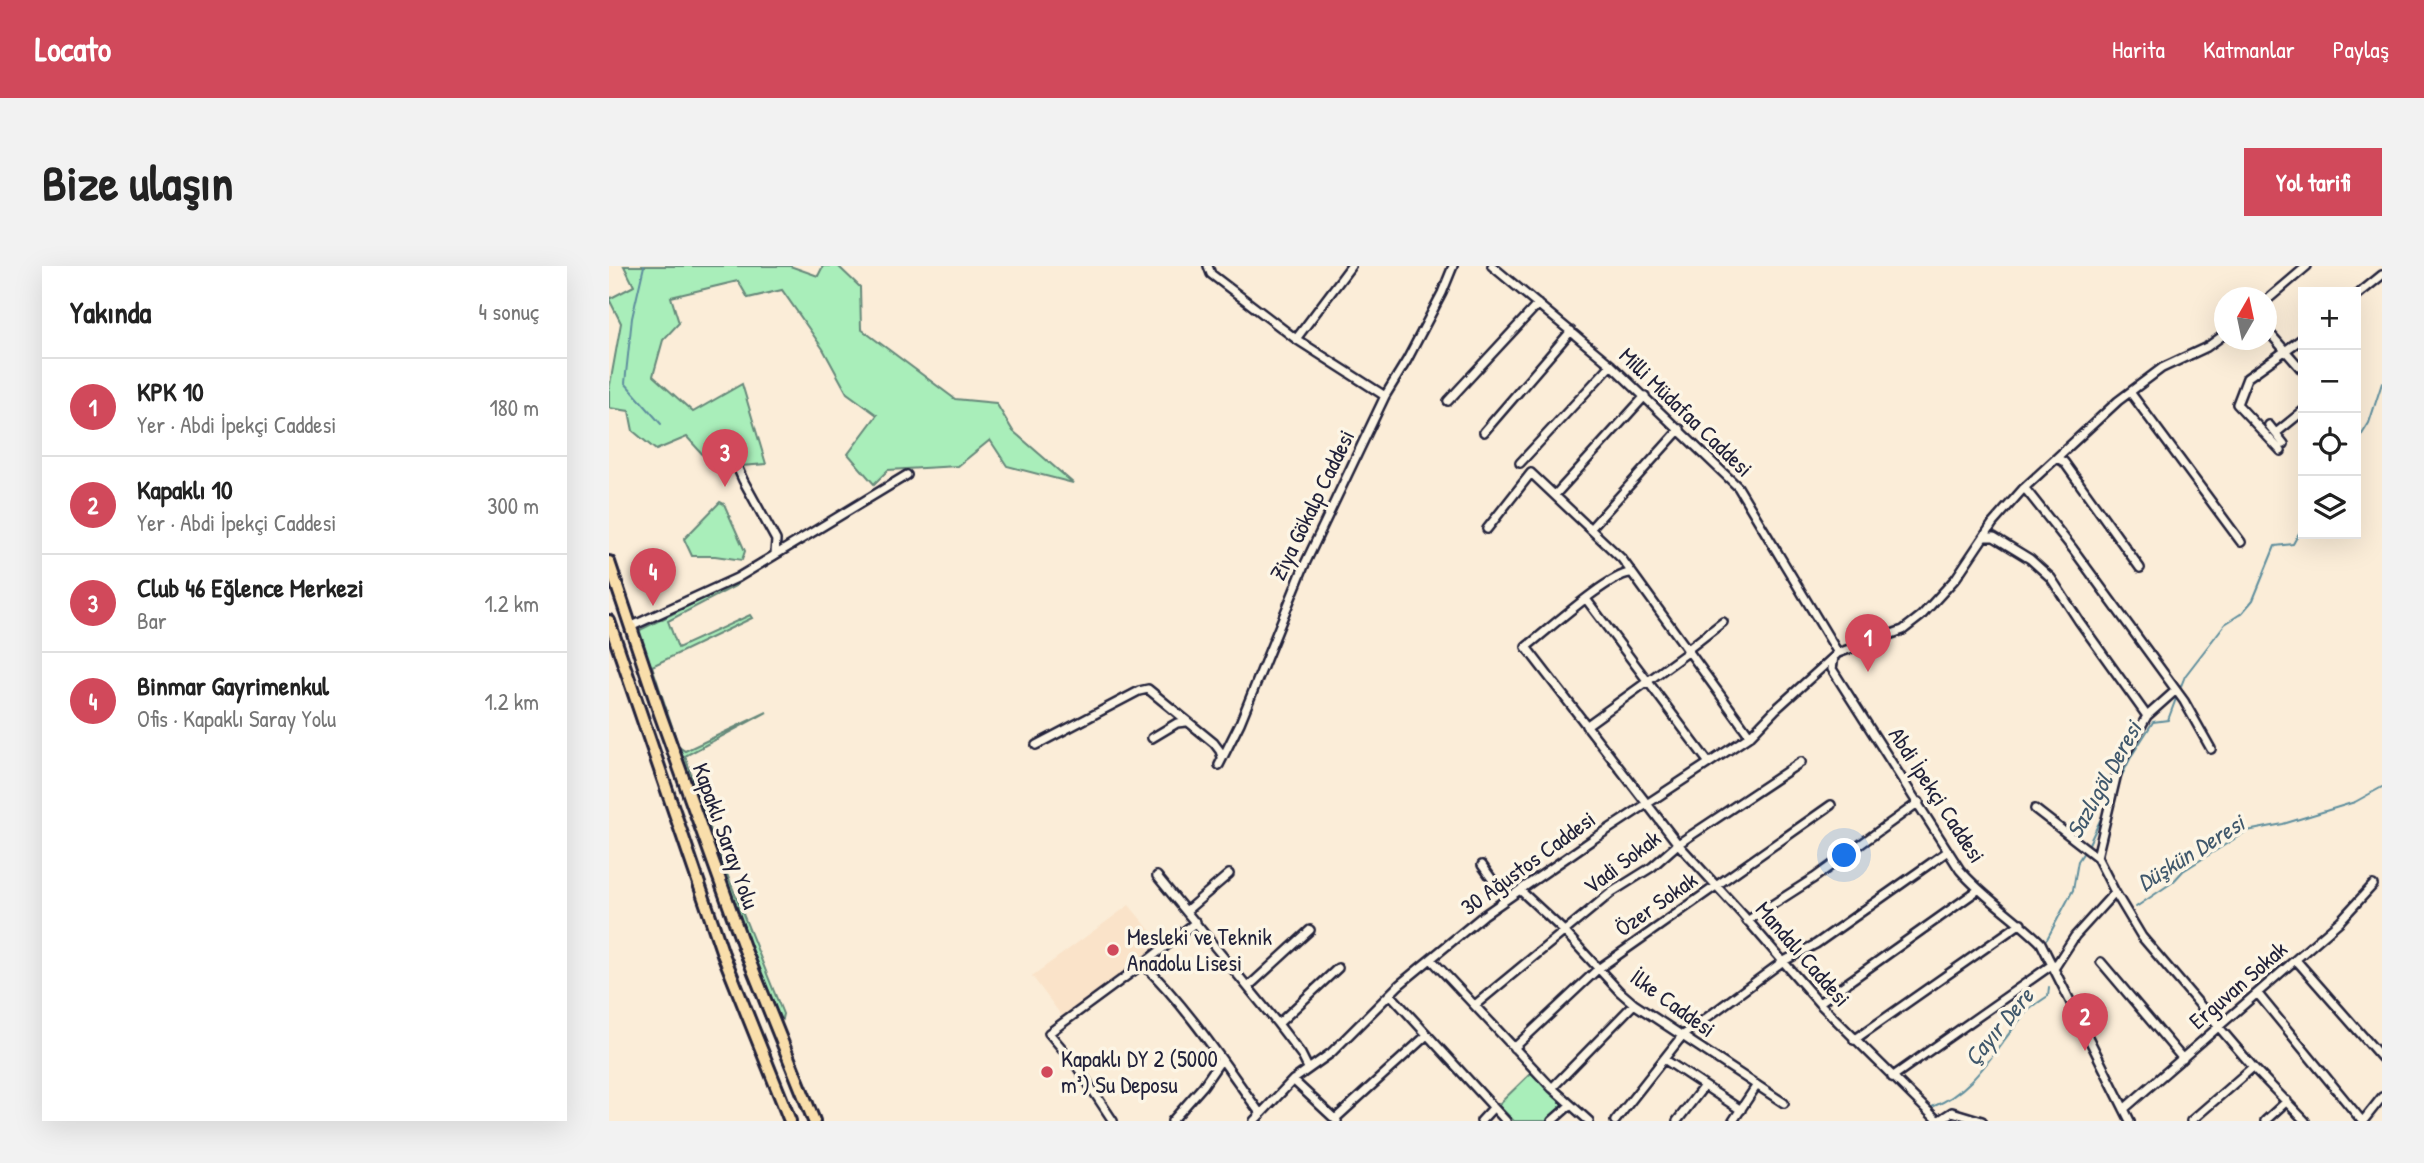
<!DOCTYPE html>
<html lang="tr">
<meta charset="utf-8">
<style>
:root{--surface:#fff;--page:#f2f2f2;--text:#222;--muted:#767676;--line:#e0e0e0;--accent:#d1495b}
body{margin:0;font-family:"Patrick Hand",sans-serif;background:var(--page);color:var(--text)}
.controls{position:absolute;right:21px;top:21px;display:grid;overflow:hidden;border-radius:0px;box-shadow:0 7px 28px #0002}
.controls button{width:63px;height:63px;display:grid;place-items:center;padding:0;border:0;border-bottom:2px solid var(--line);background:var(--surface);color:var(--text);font:35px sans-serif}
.compass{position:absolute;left:1605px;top:21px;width:63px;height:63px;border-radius:50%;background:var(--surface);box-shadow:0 7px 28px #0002;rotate:9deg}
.you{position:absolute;left:1236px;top:590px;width:24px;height:24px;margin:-18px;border:5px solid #fff;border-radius:50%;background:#1a73e8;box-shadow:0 0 0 10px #1a73e833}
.badge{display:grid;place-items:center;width:46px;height:46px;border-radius:50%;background:var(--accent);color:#fff;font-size:23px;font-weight:700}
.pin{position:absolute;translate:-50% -58px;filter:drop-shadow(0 2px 4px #0008)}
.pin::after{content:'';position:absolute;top:37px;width:24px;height:21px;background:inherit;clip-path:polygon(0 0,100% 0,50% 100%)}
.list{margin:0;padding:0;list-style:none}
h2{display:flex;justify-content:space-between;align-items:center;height:91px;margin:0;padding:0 28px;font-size:30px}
h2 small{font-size:23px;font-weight:400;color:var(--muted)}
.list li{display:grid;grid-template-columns:46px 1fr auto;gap:21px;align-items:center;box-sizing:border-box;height:98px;padding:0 28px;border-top:2px solid var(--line)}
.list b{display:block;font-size:26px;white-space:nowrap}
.list p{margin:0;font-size:23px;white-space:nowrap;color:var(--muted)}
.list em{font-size:23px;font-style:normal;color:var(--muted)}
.icon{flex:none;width:38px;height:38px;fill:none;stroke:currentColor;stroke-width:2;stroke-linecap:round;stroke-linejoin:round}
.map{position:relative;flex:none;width:1773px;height:855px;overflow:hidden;border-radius:0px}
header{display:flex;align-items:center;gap:42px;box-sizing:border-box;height:98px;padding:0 35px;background:var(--accent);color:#fff}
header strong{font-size:33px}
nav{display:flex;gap:38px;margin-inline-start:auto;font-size:24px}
.intro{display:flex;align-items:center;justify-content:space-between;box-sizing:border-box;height:168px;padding:0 42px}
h1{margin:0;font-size:49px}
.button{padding:18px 32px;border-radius:0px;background:var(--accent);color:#fff;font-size:24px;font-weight:700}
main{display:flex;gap:42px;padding:0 42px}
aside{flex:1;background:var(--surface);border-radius:0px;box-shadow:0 7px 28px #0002}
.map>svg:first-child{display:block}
.built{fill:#fae3c9}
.green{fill:#a9eeba;stroke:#66887a;stroke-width:2}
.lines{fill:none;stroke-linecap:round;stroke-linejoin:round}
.stream{stroke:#5e8e9d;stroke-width:2}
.minor-casing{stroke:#22223b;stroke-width:12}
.highway-casing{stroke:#22223b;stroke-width:16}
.minor{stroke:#fcf5e5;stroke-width:7}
.highway{stroke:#f9deab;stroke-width:10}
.poi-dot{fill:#d1495b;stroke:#fcf5e5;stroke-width:2.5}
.labels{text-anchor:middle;stroke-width:7;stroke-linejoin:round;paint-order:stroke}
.street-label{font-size:23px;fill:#22223b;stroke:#fcf5e5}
.poi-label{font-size:23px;fill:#22223b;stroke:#fcf5e5;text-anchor:start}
.water-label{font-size:24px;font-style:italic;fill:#40586c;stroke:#fcf5e5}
</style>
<header>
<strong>Locato</strong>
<nav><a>Harita</a><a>Katmanlar</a><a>Paylaş</a></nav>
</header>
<div class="intro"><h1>Bize ulaşın</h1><a class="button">Yol tarifi</a></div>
<main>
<aside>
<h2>Yakında<small>4 sonuç</small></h2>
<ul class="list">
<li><span class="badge">1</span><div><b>KPK 10</b><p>Yer · Abdi İpekçi Caddesi</p></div><em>180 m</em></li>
<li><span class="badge">2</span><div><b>Kapaklı 10</b><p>Yer · Abdi İpekçi Caddesi</p></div><em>300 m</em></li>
<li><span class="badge">3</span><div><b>Club 46 Eğlence Merkezi</b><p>Bar</p></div><em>1.2 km</em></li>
<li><span class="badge">4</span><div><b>Binmar Gayrimenkul</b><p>Ofis · Kapaklı Saray Yolu</p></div><em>1.2 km</em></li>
</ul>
</aside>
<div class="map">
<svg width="1773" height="855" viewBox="0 0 1773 855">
<rect width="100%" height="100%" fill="#fbedd8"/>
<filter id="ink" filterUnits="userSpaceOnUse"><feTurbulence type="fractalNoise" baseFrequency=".0143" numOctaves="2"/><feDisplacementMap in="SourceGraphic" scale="14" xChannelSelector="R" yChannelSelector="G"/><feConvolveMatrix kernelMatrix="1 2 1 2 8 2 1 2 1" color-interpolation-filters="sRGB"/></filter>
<g filter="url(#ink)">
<!-- built -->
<path class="built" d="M520 639 554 680 455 753 423 710Z"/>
<!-- green -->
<path class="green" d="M15 0H181L209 10 214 0H229L251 21 252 63 346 133 387 137 404 165 464 217 398 200 381 174 349 200 279 204 265 218 239 188 268 149 238 127 214 83 173 24 139 32 129 15 62 31 70 57 54 74 44 110 84 146 133 118 157 198 106 202 78 171 47 184 24 165 20 145 0 142V124L12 57 0 33 25 20Z
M111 236 115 238 136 285 133 294 106 290H83L75 273Z
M127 316 128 319 59 355 69 382 141 349 143 352 43 400 70 481 76 485 158 446 76 490 110 588 174 748 172 757 201 828 180 788 157 730 29 365Z
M923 806 955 839 938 855H905L889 839Z"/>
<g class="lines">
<!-- stream -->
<path class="stream" d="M35 0 23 52 16 117 52 158
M1747 178 1760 157 1773 117
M1570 425 1576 410 1616 358 1633 347 1644 334 1666 280 1684 278 1694 260
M1508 519 1523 489 1544 456 1559 454 1568 430
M1478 582 1495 546
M1527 641 1564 616 1574 605 1638 565 1674 558 1746 536 1773 521
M1438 673 1464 624 1469 595 1475 586
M1323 841C1366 825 1385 784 1414 750 1420 742 1430 736 1439 730L1440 721"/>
<defs>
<path id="minor" d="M599 0 602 8 687 73 776 130
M883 0 1002 99 1129 221 1229 387
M1747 30 1773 9
M1658 34 1698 0
M1658 64 1694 105
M687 73 742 0
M1521 126 1632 276
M839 135 929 38
M1660 159 1675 178
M875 166 962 65
M1667 167 1694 145
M115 171 134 214 167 274 166 288
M1672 185 1628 138 1638 112 1694 72
M1448 192 1455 196 1531 302
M911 197 1002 99
M1414 223 1418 225 1464 283 1575 435 1602 483
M946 229 1036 130
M982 262 1071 163
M878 263 922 207 1013 293 1141 470
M1375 271H1385L1421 293 1442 312 1470 355 1538 450
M1021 307C999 309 938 365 917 381L1069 578 1134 649 1210 737 1329 855
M977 333 1100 497
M21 361 128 312 298 209
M1078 384 1114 356
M1225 391 1223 403 1351 604C1375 632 1406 651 1432 677L1521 855
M1566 425 1538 450 1510 499 1488 591 1506 626 1533 671 1644 801 1696 855
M977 460 1079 386
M543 472 568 457 577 456
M427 479 530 425 539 423 605 477 611 485 613 491
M610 499 631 457 695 300 776 130 798 94 833 27 844 0
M1426 543 1488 591
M873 599 897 633
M548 610 669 758 692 788 699 802
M912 625 955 665 1010 725 1025 738 1175 837
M577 645 620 608
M1138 655 1205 612 1310 536
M822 693 943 822 980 855
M1687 694 1773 792
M1492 696 1574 793
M534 698C580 743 614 796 651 847
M1446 701 1466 670 1506 626
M639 721 701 664
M781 728 897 855
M1649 728 1753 855
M1210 737 1369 624
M866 739 1003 626 1043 601 1069 578 1192 496
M669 758 729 702
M1245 774 1412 657
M905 782 989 703 1222 539
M1055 793 1132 844
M1283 811 1444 698
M684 814 728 855
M943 822 1025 738
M1515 843 1731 655 1764 619
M726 853 818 769
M504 855 467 799 440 767 534 698 587 656
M563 855 594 820 612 794
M645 855 684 814 722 787 790 719 875 649 983 574 1141 470 1166 444 1229 387 1294 364 1312 350 1347 312 1384 257 1414 223 1509 135 1553 102 1598 81 1616 68
M872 855 884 842
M943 855 960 840
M1006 855 1073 770 1173 696 1207 678 1339 585
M1068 855 1095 820
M1124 855 1148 819
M1329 855 1343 846 1373 855
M1582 855 1644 801
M1656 855 1678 835
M1754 855 1773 831"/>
<path id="highway" d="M0 296 51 448 136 684 205 855
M0 355 114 688 181 855"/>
</defs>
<!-- minor casing -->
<use href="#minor" class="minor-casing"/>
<!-- highway casing -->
<use href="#highway" class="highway-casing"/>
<!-- minor -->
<use href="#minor" class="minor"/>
<!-- highway -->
<use href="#highway" class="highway"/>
</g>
</g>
<!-- markers -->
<g class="poi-dot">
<circle cx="504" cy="684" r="7"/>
<circle cx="438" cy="806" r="7"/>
</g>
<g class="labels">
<!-- street labels -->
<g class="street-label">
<text transform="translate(1077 146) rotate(44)" y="8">Milli Müdafaa Caddesi</text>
<text transform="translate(703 239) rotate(-64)" y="8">Ziya Gökalp Caddesi</text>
<text transform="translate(1328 529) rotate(57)" y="8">Abdi İpekçi Caddesi</text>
<text transform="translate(117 570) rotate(70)" y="8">Kapaklı Saray Yolu</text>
<text transform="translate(1013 596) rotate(-37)" y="8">Vadi Sokak</text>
<text transform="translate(919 597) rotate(-36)" y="8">30 Ağustos Caddesi</text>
<text transform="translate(1047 638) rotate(-35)" y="8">Özer Sokak</text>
<text transform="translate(1194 688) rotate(49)" y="8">Mandalı Caddesi</text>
<text transform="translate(1629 719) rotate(-41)" y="8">Erguvan Sokak</text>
<text transform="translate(1064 737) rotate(36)" y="8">İlke Caddesi</text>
</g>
<!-- poi labels -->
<g class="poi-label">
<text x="518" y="679">Mesleki ve Teknik<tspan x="518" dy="26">Anadolu Lisesi</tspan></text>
<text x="452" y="801">Kapaklı DY 2 (5000<tspan x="452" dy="26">m³) Su Deposu</tspan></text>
</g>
<!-- water labels -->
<g class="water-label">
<text transform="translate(1495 514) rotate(-61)" y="8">Sazlıgöl Deresi</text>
<text transform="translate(1582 587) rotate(-32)" y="8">Düşkün Deresi</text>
<text transform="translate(1390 761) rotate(-50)" y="8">Çayır Dere</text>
</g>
</g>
</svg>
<div class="controls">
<button>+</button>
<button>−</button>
<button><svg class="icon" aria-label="locate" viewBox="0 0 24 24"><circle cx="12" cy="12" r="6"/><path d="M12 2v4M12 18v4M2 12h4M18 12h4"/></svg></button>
<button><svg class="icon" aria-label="layers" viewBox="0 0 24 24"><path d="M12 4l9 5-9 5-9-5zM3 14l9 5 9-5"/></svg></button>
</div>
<svg class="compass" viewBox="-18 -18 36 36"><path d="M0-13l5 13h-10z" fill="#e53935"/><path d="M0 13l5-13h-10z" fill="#767676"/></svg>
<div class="you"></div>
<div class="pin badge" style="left:1259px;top:406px">1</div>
<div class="pin badge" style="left:1476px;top:785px">2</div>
<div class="pin badge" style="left:116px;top:221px">3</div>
<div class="pin badge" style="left:44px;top:340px">4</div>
</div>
</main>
